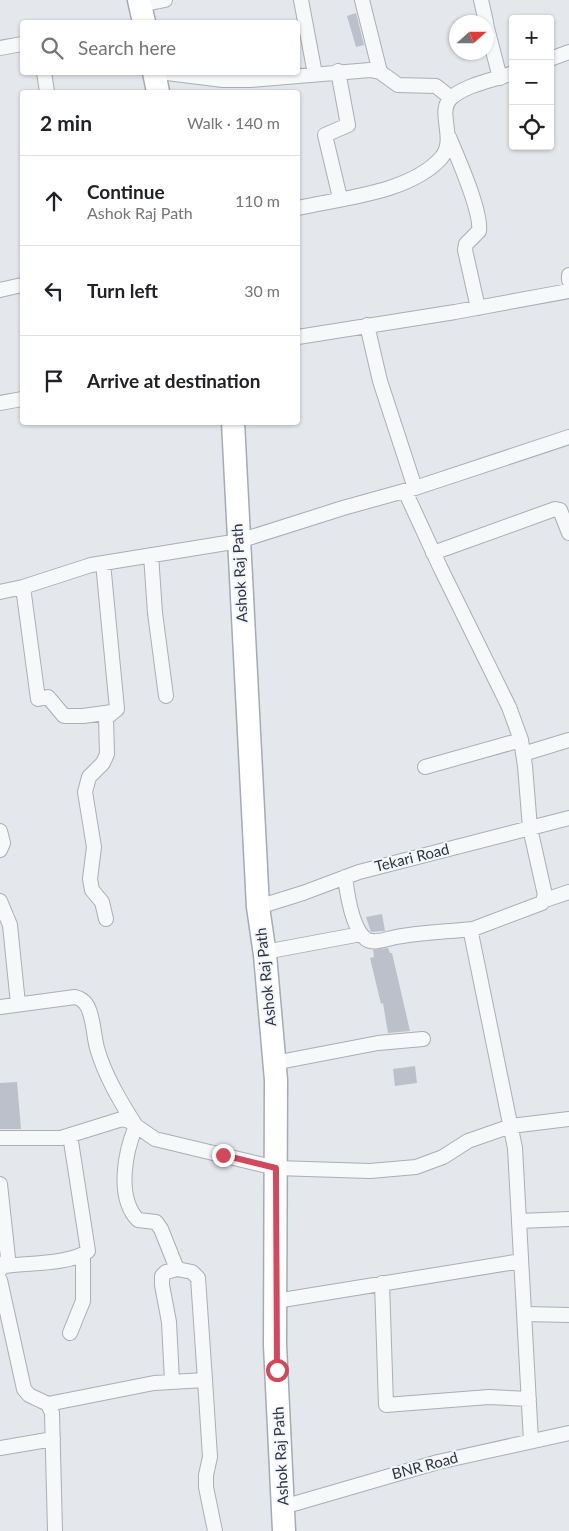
<!DOCTYPE html>
<meta charset="utf-8">
<style>
:root{--surface:#fff;--page:#f2f2f2;--text:#202124;--muted:#757577;--line:#e0e0e0}
body{margin:0;font-family:Lato,sans-serif;background:var(--page);color:var(--text)}
.controls{position:absolute;right:15px;top:15px;display:grid;overflow:hidden;border-radius:5px;box-shadow:0 1px 4px #0004}
.controls button{width:45px;height:45px;display:grid;place-items:center;padding:0;border:0;border-bottom:1px solid var(--line);background:var(--surface);color:var(--text);font:25px sans-serif}
.compass{position:absolute;left:449px;top:15px;width:45px;height:45px;border-radius:50%;background:var(--surface);box-shadow:0 1px 4px #0004;rotate:69deg}
.stop{position:absolute;width:15px;height:15px;margin:-11px;border:4px solid #d1495b;border-radius:50%;background:#fff}
.stop.end{background:#d1495b;border-color:#fff;box-shadow:0 1px 5px #0008}
.list{margin:0;padding:0;list-style:none}
h2{display:flex;justify-content:space-between;align-items:center;height:65px;margin:0;padding:0 20px;font-size:21px}
h2 small{font-size:16px;font-weight:400;color:var(--muted)}
.list li{display:grid;grid-template-columns:32px 1fr auto;gap:15px;align-items:center;box-sizing:border-box;height:90px;padding:0 20px;border-top:1px solid var(--line)}
.list b{display:block;font-size:19px;white-space:nowrap}
.list p{margin:0;font-size:16px;white-space:nowrap;color:var(--muted)}
.list em{font-size:16px;font-style:normal;color:var(--muted)}
.icon{flex:none;width:28px;height:28px;fill:none;stroke:currentColor;stroke-width:2;stroke-linecap:round;stroke-linejoin:round}
.map{position:relative;flex:none;width:569px;height:1531px;overflow:hidden}
.search{position:absolute;background:var(--surface);box-shadow:0 1px 4px #0004;left:20px;top:20px;width:280px;height:55px;display:flex;align-items:center;gap:12px;box-sizing:border-box;padding:0 18px;border-radius:5px;color:var(--muted);font-size:19px}
.panel{position:absolute;background:var(--surface);box-shadow:0 1px 4px #0004;left:20px;top:90px;width:280px;height:335px;border-radius:5px}
.map>svg:first-child{display:block}
.building{fill:#bbc0ca}
.lines{fill:none;stroke-linecap:round;stroke-linejoin:round}
.street-casing{stroke:#a9aeb7;stroke-width:16}
.primary-casing{stroke:#a3abb8;stroke-width:25}
.street{stroke:#f7f8fa;stroke-width:14}
.primary{stroke:#fff;stroke-width:22}
.route{stroke:#d1495b;stroke-width:6}
.labels{text-anchor:middle;stroke-width:4;stroke-linejoin:round;paint-order:stroke}
.street-label{font-size:15px;fill:#2b3445;stroke:#f4f6f9}
</style>
<div class="map">
<svg width="569" height="1531" viewBox="0 0 569 1531">
<rect width="100%" height="100%" fill="#e4e7ec"/>
<!-- building -->
<path class="building" d="M356 13 364 45 356 47 347 16Z
M382 914 385 931 371 932 366 917Z
M388 948 390 953H392L410 1031 388 1033 383 1003 381 1004 370 958 374 957 373 950Z
M415 1066 417 1083 395 1086 393 1069Z
M17 1082 21 1129H0V1083Z"/>
<g class="lines">
<defs>
<path id="street" d="M301 0 315 74
M362 0 380 72
M481 0 486 22
M140 5 165 0
M486 24 500 78
M0 48 22 44
M550 59 569 52
M338 71 348 125 325 135 340 198
M44 72 47 92
M159 72 223 80H250L370 70 380 72 398 85 436 86 451 98
M449 137C457 156 482 212 479 231L466 244 465 250 478 308
M298 208C341 198 410 193 441 158 458 139 435 111 452 97 468 84 494 80 513 73
M569 275V280
M0 290 22 285
M367 325 380 381 415 488
M298 337 455 312 569 291
M0 403 22 399
M405 491 440 567 509 707 521 740 525 766 530 828 545 895 542 903 473 929 471 933 515 1148 531 1441
M433 553 555 509 560 510 569 533
M151 555 155 613 166 696
M103 563 117 709 106 718 107 754 103 763 89 777 85 792 94 847 90 879 92 890 102 902 106 919
M23 587 38 699 48 697 64 716H83L112 712
M0 592 23 587 91 565 239 541 343 508 415 488 569 437
M523 754 569 740
M425 767 521 740
M0 831 3 843 0 850
M345 877C347 893 352 929 366 939 373 944 384 940 392 938 419 932 446 932 473 929
M545 900 569 892
M0 901 10 925 18 1004
M258 907 303 893 359 872 569 818
M265 952 361 934
M0 1007 75 997C84 999 88 1005 90 1013 94 1025 94 1037 97 1048 105 1076 120 1101 136 1126 125 1152 116 1197 138 1220L156 1222 161 1229 177 1269 192 1272 198 1278 205 1380 154 1383 48 1404
M274 1063 378 1043 423 1039
M0 1138H61L122 1119 129 1121 155 1139 276 1168 370 1171 416 1167 443 1157 468 1141 511 1126 569 1119
M0 1184 8 1258 0 1270
M519 1221 569 1219
M5 1266C26 1263 72 1264 88 1251L70 1135
M0 1280 24 1389 29 1395 48 1404 52 1413 55 1531
M382 1283 386 1405 489 1397 529 1399
M276 1301 521 1261
M524 1314 569 1315
M70 1333 83 1301V1255
M205 1380 210 1457 206 1475V1487L215 1531
M172 1381 169 1322 162 1285V1276L166 1272 177 1269
M0 1448 53 1439
M283 1507 438 1462 569 1433"/>
<path id="primary" d="M139 0 144 22
M154 72 158 92
M233 422 258 907 265 955 276 1080 275 1345 284 1531"/>
</defs>
<!-- street casing -->
<use href="#street" class="street-casing"/>
<!-- primary casing -->
<use href="#primary" class="primary-casing"/>
<!-- street -->
<use href="#street" class="street"/>
<!-- primary -->
<use href="#primary" class="primary"/>
</g>
<g class="lines">
<!-- route -->
<path class="route" d="M223 1155 276 1168 277 1370"/>
</g>
<g class="labels">
<!-- street labels -->
<g class="street-label">
<text transform="translate(240 573) rotate(-93)" y="5">Ashok Raj Path</text>
<text transform="translate(412 858) rotate(-14)" y="5">Tekari Road</text>
<text transform="translate(266 977) rotate(-96)" y="5">Ashok Raj Path</text>
<text transform="translate(281 1456) rotate(-93)" y="5">Ashok Raj Path</text>
<text transform="translate(425 1466) rotate(-15)" y="5">BNR Road</text>
</g>
</g>
</svg>
<div class="controls">
<button>+</button>
<button>−</button>
<button><svg class="icon" aria-label="locate" viewBox="0 0 24 24"><circle cx="12" cy="12" r="6"/><path d="M12 2v4M12 18v4M2 12h4M18 12h4"/></svg></button>
</div>
<svg class="compass" viewBox="-18 -18 36 36"><path d="M0-13l5 13h-10z" fill="#e53935"/><path d="M0 13l5-13h-10z" fill="#757577"/></svg>
<div class="stop" style="left:277px;top:1370px"></div>
<div class="stop end" style="left:223px;top:1155px"></div>
<div class="search"><svg class="icon" aria-label="search" viewBox="0 0 24 24"><circle cx="10" cy="10" r="6"/><path d="M15 15l6 6"/></svg>Search here</div>
<section class="panel">
<h2>2 min<small>Walk · 140 m</small></h2>
<ul class="list">
<li><svg class="icon" aria-label="ahead" viewBox="0 0 24 24"><path d="M12 20V5M6 11l6-6 6 6"/></svg><div><b>Continue</b><p>Ashok Raj Path</p></div><em>110 m</em></li>
<li><svg class="icon" aria-label="left" viewBox="0 0 24 24"><path d="M17 20v-9H6M10 6l-5 5 5 5"/></svg><div><b>Turn left</b></div><em>30 m</em></li>
<li><svg class="icon" aria-label="arrive" viewBox="0 0 24 24"><path d="M6 21V4h12l-3 4 3 4H6"/></svg><div><b>Arrive at destination</b></div></li>
</ul>
</section>
</div>
